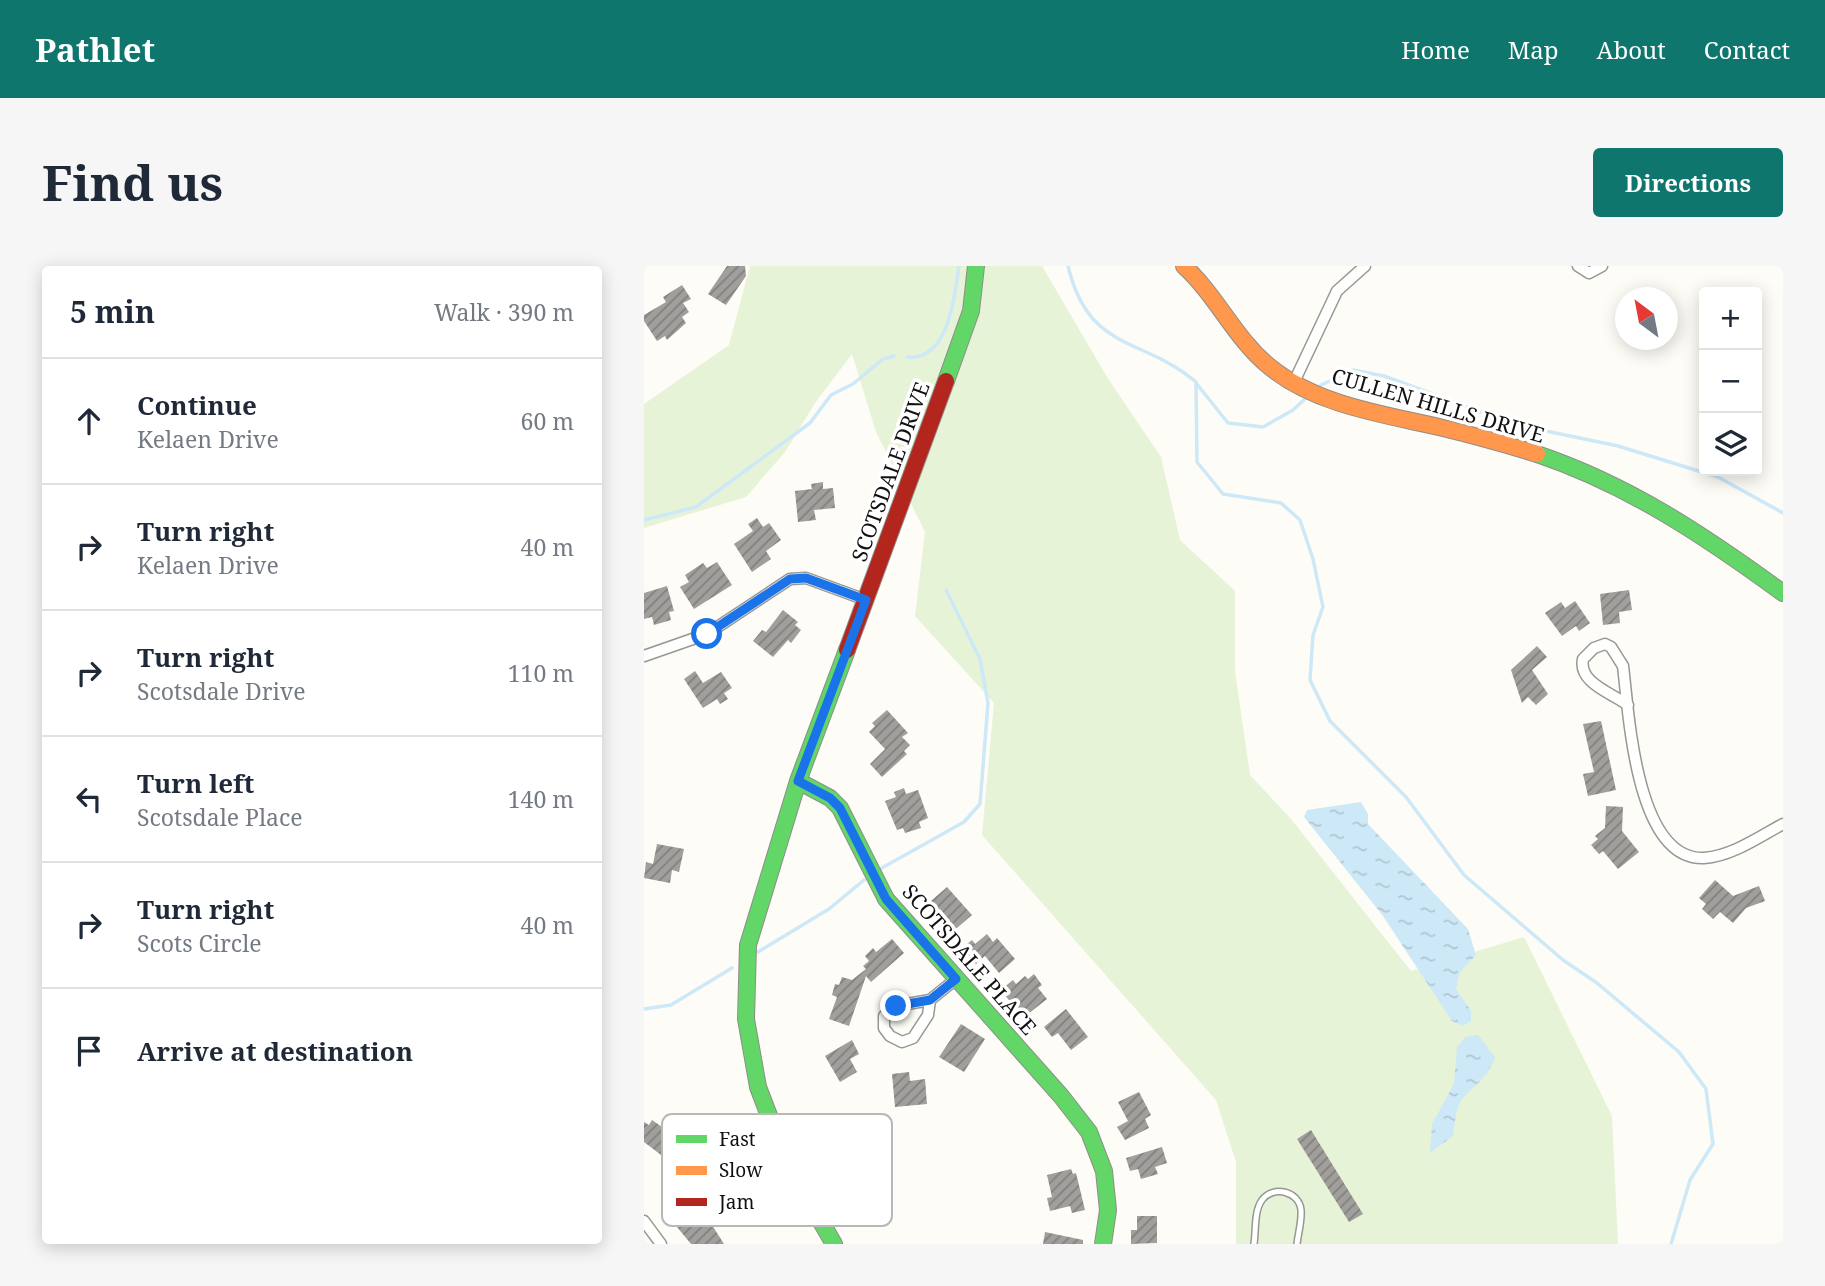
<!DOCTYPE html>
<meta charset="utf-8">
<style>
:root{--surface:#fff;--page:#f6f6f7;--text:#1f2937;--muted:#747a83;--line:#e0e1e3;--accent:#0f766e}
body{margin:0;font-family:"Noto Serif",serif;background:var(--page);color:var(--text)}
.controls{position:absolute;right:21px;top:21px;display:grid;overflow:hidden;border-radius:7px;box-shadow:0 4px 18px #0003}
.controls button{width:63px;height:63px;display:grid;place-items:center;padding:0;border:0;border-bottom:2px solid var(--line);background:var(--surface);color:var(--text);font:35px sans-serif}
.compass{position:absolute;left:971px;top:21px;width:63px;height:63px;border-radius:50%;background:var(--surface);box-shadow:0 4px 18px #0003;rotate:328deg}
.stop{position:absolute;width:21px;height:21px;margin:-16px;border:5px solid #1a73e8;border-radius:50%;background:#fff}
.stop.end{background:#1a73e8;border-color:#fff;box-shadow:0 2px 7px #0008}
.list{margin:0;padding:0;list-style:none}
h2{display:flex;justify-content:space-between;align-items:center;height:91px;margin:0;padding:0 28px;font-size:30px}
h2 small{font-size:23px;font-weight:400;color:var(--muted)}
.list li{display:grid;grid-template-columns:46px 1fr auto;gap:21px;align-items:center;box-sizing:border-box;height:126px;padding:0 28px;border-top:2px solid var(--line)}
.list b{display:block;font-size:26px;white-space:nowrap}
.list p{margin:0;font-size:23px;white-space:nowrap;color:var(--muted)}
.list em{font-size:23px;font-style:normal;color:var(--muted)}
.icon{flex:none;width:38px;height:38px;fill:none;stroke:currentColor;stroke-width:2;stroke-linecap:round;stroke-linejoin:round}
.map{position:relative;flex:none;width:1139px;height:978px;overflow:hidden;border-radius:7px}
header{display:flex;align-items:center;gap:42px;box-sizing:border-box;height:98px;padding:0 35px;background:var(--accent);color:#fff}
header strong{font-size:33px}
nav{display:flex;gap:38px;margin-inline-start:auto;font-size:24px}
.intro{display:flex;align-items:center;justify-content:space-between;box-sizing:border-box;height:168px;padding:0 42px}
h1{margin:0;font-size:49px}
.button{padding:18px 32px;border-radius:7px;background:var(--accent);color:#fff;font-size:24px;font-weight:700}
main{display:flex;gap:42px;padding:0 42px}
aside{flex:1;background:var(--surface);border-radius:7px;box-shadow:0 4px 18px #0003}
.map>svg:first-child{display:block}
.grass{fill:#e7f3d7}
.water{fill:url(#water-ripples)}
.lines{fill:none;stroke-linecap:round;stroke-linejoin:round}
.stream{stroke:#cde8f7;stroke-width:3.5}
.building{fill:url(#building-hatch)}
.lane-casing{stroke:#979795;stroke-width:8}
.street-casing{stroke:#979795;stroke-width:13}
.fast-casing{stroke:#8e8d8b;stroke-width:18}
.slow-casing{stroke:#8e8d8b;stroke-width:18}
.jam-casing{stroke:#8e8d8b;stroke-width:18}
.lane{stroke:#fffffe;stroke-width:5}
.street{stroke:#fffffe;stroke-width:10}
.fast{stroke:#63d668;stroke-width:16}
.slow{stroke:#ff974d;stroke-width:16}
.jam{stroke:#b3261e;stroke-width:16}
.route{stroke:#1a73e8;stroke-width:9}
.labels{text-anchor:middle;stroke-width:7;stroke-linejoin:round;paint-order:stroke}
.street-label{font-size:21px;fill:#111;stroke:#fff}
.key{fill:#fff;stroke:#b8b8b8;stroke-width:2}
.key-label{font-size:19px;fill:#111}
</style>
<header>
<strong>Pathlet</strong>
<nav><a>Home</a><a>Map</a><a>About</a><a>Contact</a></nav>
</header>
<div class="intro"><h1>Find us</h1><a class="button">Directions</a></div>
<main>
<aside>
<h2>5 min<small>Walk · 390 m</small></h2>
<ul class="list">
<li><svg class="icon" aria-label="ahead" viewBox="0 0 24 24"><path d="M12 20V5M6 11l6-6 6 6"/></svg><div><b>Continue</b><p>Kelaen Drive</p></div><em>60 m</em></li>
<li><svg class="icon" aria-label="right" viewBox="0 0 24 24"><path d="M7 20v-9h11M14 6l5 5-5 5"/></svg><div><b>Turn right</b><p>Kelaen Drive</p></div><em>40 m</em></li>
<li><svg class="icon" aria-label="right" viewBox="0 0 24 24"><path d="M7 20v-9h11M14 6l5 5-5 5"/></svg><div><b>Turn right</b><p>Scotsdale Drive</p></div><em>110 m</em></li>
<li><svg class="icon" aria-label="left" viewBox="0 0 24 24"><path d="M17 20v-9H6M10 6l-5 5 5 5"/></svg><div><b>Turn left</b><p>Scotsdale Place</p></div><em>140 m</em></li>
<li><svg class="icon" aria-label="right" viewBox="0 0 24 24"><path d="M7 20v-9h11M14 6l5 5-5 5"/></svg><div><b>Turn right</b><p>Scots Circle</p></div><em>40 m</em></li>
<li><svg class="icon" aria-label="arrive" viewBox="0 0 24 24"><path d="M6 21V4h12l-3 4 3 4H6"/></svg><div><b>Arrive at destination</b></div></li>
</ul>
</aside>
<div class="map">
<svg width="1139" height="978" viewBox="0 0 1139 978">
<defs>
<pattern id="water-ripples" width="26" height="14" patternUnits="userSpaceOnUse" patternTransform="scale(1.75)"><rect width="26" height="14" fill="#cde8f7"/><path d="M2 4q2-2 4 0t4 0M15 11q2-2 4 0t4 0" fill="none" stroke="#afc6d3"/></pattern>
<pattern id="building-hatch" width="6" height="6" patternUnits="userSpaceOnUse" patternTransform="scale(1.75)"><rect width="6" height="6" fill="#a19f9c"/><path d="M-1 1l2-2M0 6l6-6M5 7l2-2" fill="none" stroke="#82807e"/></pattern>
</defs>
<rect width="100%" height="100%" fill="#fdfcf7"/>
<!-- grass -->
<path class="grass" d="M106 0H398L463 111 517 191 536 274 591 325V405L606 509 647 553 767 705 880 671 968 850 974 978H592V896L572 834 338 569 350 437 271 350 281 266 232 166 208 88 171 137 141 186 102 231 0 262V138L85 79Z"/>
<!-- water -->
<path class="water" d="M717 536 724 548V558L824 663 832 689 816 706 812 723 827 745V755L819 760 808 755 739 650 660 551 663 544Z
M834 769 851 791C845 810 833 817 820 831 811 840 811 858 809 870L786 887 788 858 810 818 813 781 821 771Z"/>
<g class="lines">
<!-- stream -->
<path class="stream" d="M424 0C445 87 498 70 552 116L553 196 579 228 637 237 656 254 669 293 679 341 669 369 666 414 686 455 762 531 820 609 919 694 953 717 1035 786 1062 823 1069 878 1046 914 1027 978
M263 91C305 96 311 28 315 0
M552 117 584 157 619 161 649 144 662 132
M677 119 709 104 740 110 845 149 902 165 974 180 1074 211 1139 247
M0 254 52 241 166 157 187 129 209 118 239 93 250 90
M236 603 320 556 336 538 344 437 336 393 302 324
M114 686 185 643 220 614
M0 743 27 739 88 702"/>
</g>
<!-- building -->
<path class="building" d="M83 0H101L102 10 82 39 64 28Z
M38 19 47 33 39 37 45 46 38 51 42 57 23 74 21 70 13 75 0 55V49L22 36 19 31Z
M179 216V223L189 222 191 242 170 244 172 254 154 256 151 225 168 223 167 218Z
M113 252 119 261 125 257 137 274 122 285 127 293 108 306 90 278 109 265 104 258Z
M73 296 88 319 50 343 36 321 45 316 41 309 59 297 63 302Z
M23 320 30 345 25 346 27 354 10 359 8 351 0 353V327Z
M985 324 988 344 975 346 976 357 959 359 956 328Z
M931 335 946 357 935 365 932 360 918 370 901 347 917 336 921 342Z
M139 344 154 356 151 359 157 364 147 377 144 374 129 391 109 375 118 364 122 366Z
M893 380 903 391 888 404 904 428 892 439 884 431 878 437 867 404Z
M51 405 59 417 77 406 88 422 80 427 84 433 76 438 73 433 59 442 40 413Z
M243 444 264 467 258 471 266 479 260 485 263 488 238 511 226 498 241 483 225 466 231 460 228 457Z
M957 455 972 524 944 530 939 508 950 506 939 458Z
M260 522 262 528 274 524 284 552 275 556 277 562 261 567 259 562 253 564 241 535 252 531 250 526Z
M962 540 979 541 978 565 995 586 974 603 959 585 955 588 947 579 954 573 951 570 961 562Z
M13 578 40 583 35 606 28 604 26 617 0 612 2 596 9 598Z
M1071 614 1089 630 1115 620 1121 635 1102 642 1089 657 1076 646 1069 653 1058 643 1062 638 1055 632Z
M303 621 328 649 307 667 298 656 302 652 287 635Z
M343 668 349 676 353 672 371 693 355 707 341 690 332 698 318 682 328 674 331 678Z
M248 673 260 687 227 716 222 710 205 760 185 753 193 731 188 729 191 718 195 719 198 711 208 714 222 703 219 700 225 695 221 690 229 682 232 686Z
M390 708 398 719 394 722 403 733 379 752 357 724 369 714 372 718 381 710 384 713Z
M422 743 444 771 427 784 414 767 408 771 400 761Z
M317 758 341 773 320 806 295 791Z
M208 774 215 788 206 793 213 806 196 816 181 790Z
M265 806 266 815 281 813 283 838 251 841 248 808Z
M495 826 507 849 501 853 505 862 481 874 473 861 484 855 474 836Z
M8 854 31 870 17 889 0 876V856L5 859Z
M667 864 719 948 705 956 653 873Z
M518 881 523 897 511 901 514 908 497 913 494 903 486 905 482 892Z
M427 903 429 908 432 907 441 944 428 947 426 940 406 945 403 932 408 931 403 909Z
M56 937 61 948 80 978H47L28 955Z
M493 950H513V977L487 978V964H493Z
M401 966 439 974V978H399Z"/>
<g class="lines">
<defs>
<path id="lane" d="M610 978C612 964 610 945 618 934 629 919 655 925 657 944 658 955 654 968 653 978"/>
<path id="street" d="M934 0 945 7 958 0
M650 116 693 25 721 0
M0 390 63 368 146 313 162 312 222 334
M984 439C968 427 934 417 939 393L950 382 961 378 967 381 979 400C985 449 992 595 1060 592 1088 590 1115 571 1139 558
M286 734 284 749 269 772 258 776 246 770 240 762V750L252 740 286 734 312 713
M0 955 17 978"/>
<path id="fast" d="M302 115 327 45 332 0
M893 188C985 219 1061 270 1139 327
M154 515 186 532 196 542 242 633 417 830 445 866 460 905 464 944 459 978
M190 978 144 899 114 821 102 753 104 679 154 515 203 384"/>
<path id="slow" d="M540 0C573 30 591 73 626 101 673 139 738 148 795 161 828 169 861 178 893 188"/>
<path id="jam" d="M203 384 302 115"/>
</defs>
<!-- lane casing -->
<use href="#lane" class="lane-casing"/>
<!-- street casing -->
<use href="#street" class="street-casing"/>
<!-- fast casing -->
<use href="#fast" class="fast-casing"/>
<!-- slow casing -->
<use href="#slow" class="slow-casing"/>
<!-- jam casing -->
<use href="#jam" class="jam-casing"/>
<!-- lane -->
<use href="#lane" class="lane"/>
<!-- street -->
<use href="#street" class="street"/>
<!-- fast -->
<use href="#fast" class="fast"/>
<!-- slow -->
<use href="#slow" class="slow"/>
<!-- jam -->
<use href="#jam" class="jam"/>
</g>
<g class="lines">
<!-- route -->
<path class="route" d="M63 368 146 313 162 312 222 334 154 515 186 532 196 542 242 633 312 713 286 734 252 740"/>
</g>
<g class="labels">
<!-- street labels -->
<g class="street-label">
<text transform="translate(794 140) rotate(16)" y="7">CULLEN HILLS DRIVE</text>
<text transform="translate(247 206) rotate(-70)" y="7">SCOTSDALE DRIVE</text>
<text transform="translate(325 694) rotate(49)" y="7">SCOTSDALE PLACE</text>
</g>
</g>
<!-- legend -->
<rect x="18" y="848" width="230" height="112" rx="10" class="key"/>
<rect x="32" y="869" width="31" height="8" fill="#63d668"/>
<rect x="32" y="900" width="31" height="9" fill="#ff974d"/>
<rect x="32" y="932" width="31" height="8" fill="#b3261e"/>
<g class="key-label">
<text x="75" y="880">Fast</text>
<text x="75" y="911">Slow</text>
<text x="75" y="943">Jam</text>
</g>
</svg>
<div class="controls">
<button>+</button>
<button>−</button>
<button><svg class="icon" aria-label="layers" viewBox="0 0 24 24"><path d="M12 4l9 5-9 5-9-5zM3 14l9 5 9-5"/></svg></button>
</div>
<svg class="compass" viewBox="-18 -18 36 36"><path d="M0-13l5 13h-10z" fill="#e53935"/><path d="M0 13l5-13h-10z" fill="#747a83"/></svg>
<div class="stop" style="left:63px;top:368px"></div>
<div class="stop end" style="left:252px;top:740px"></div>
</div>
</main>
